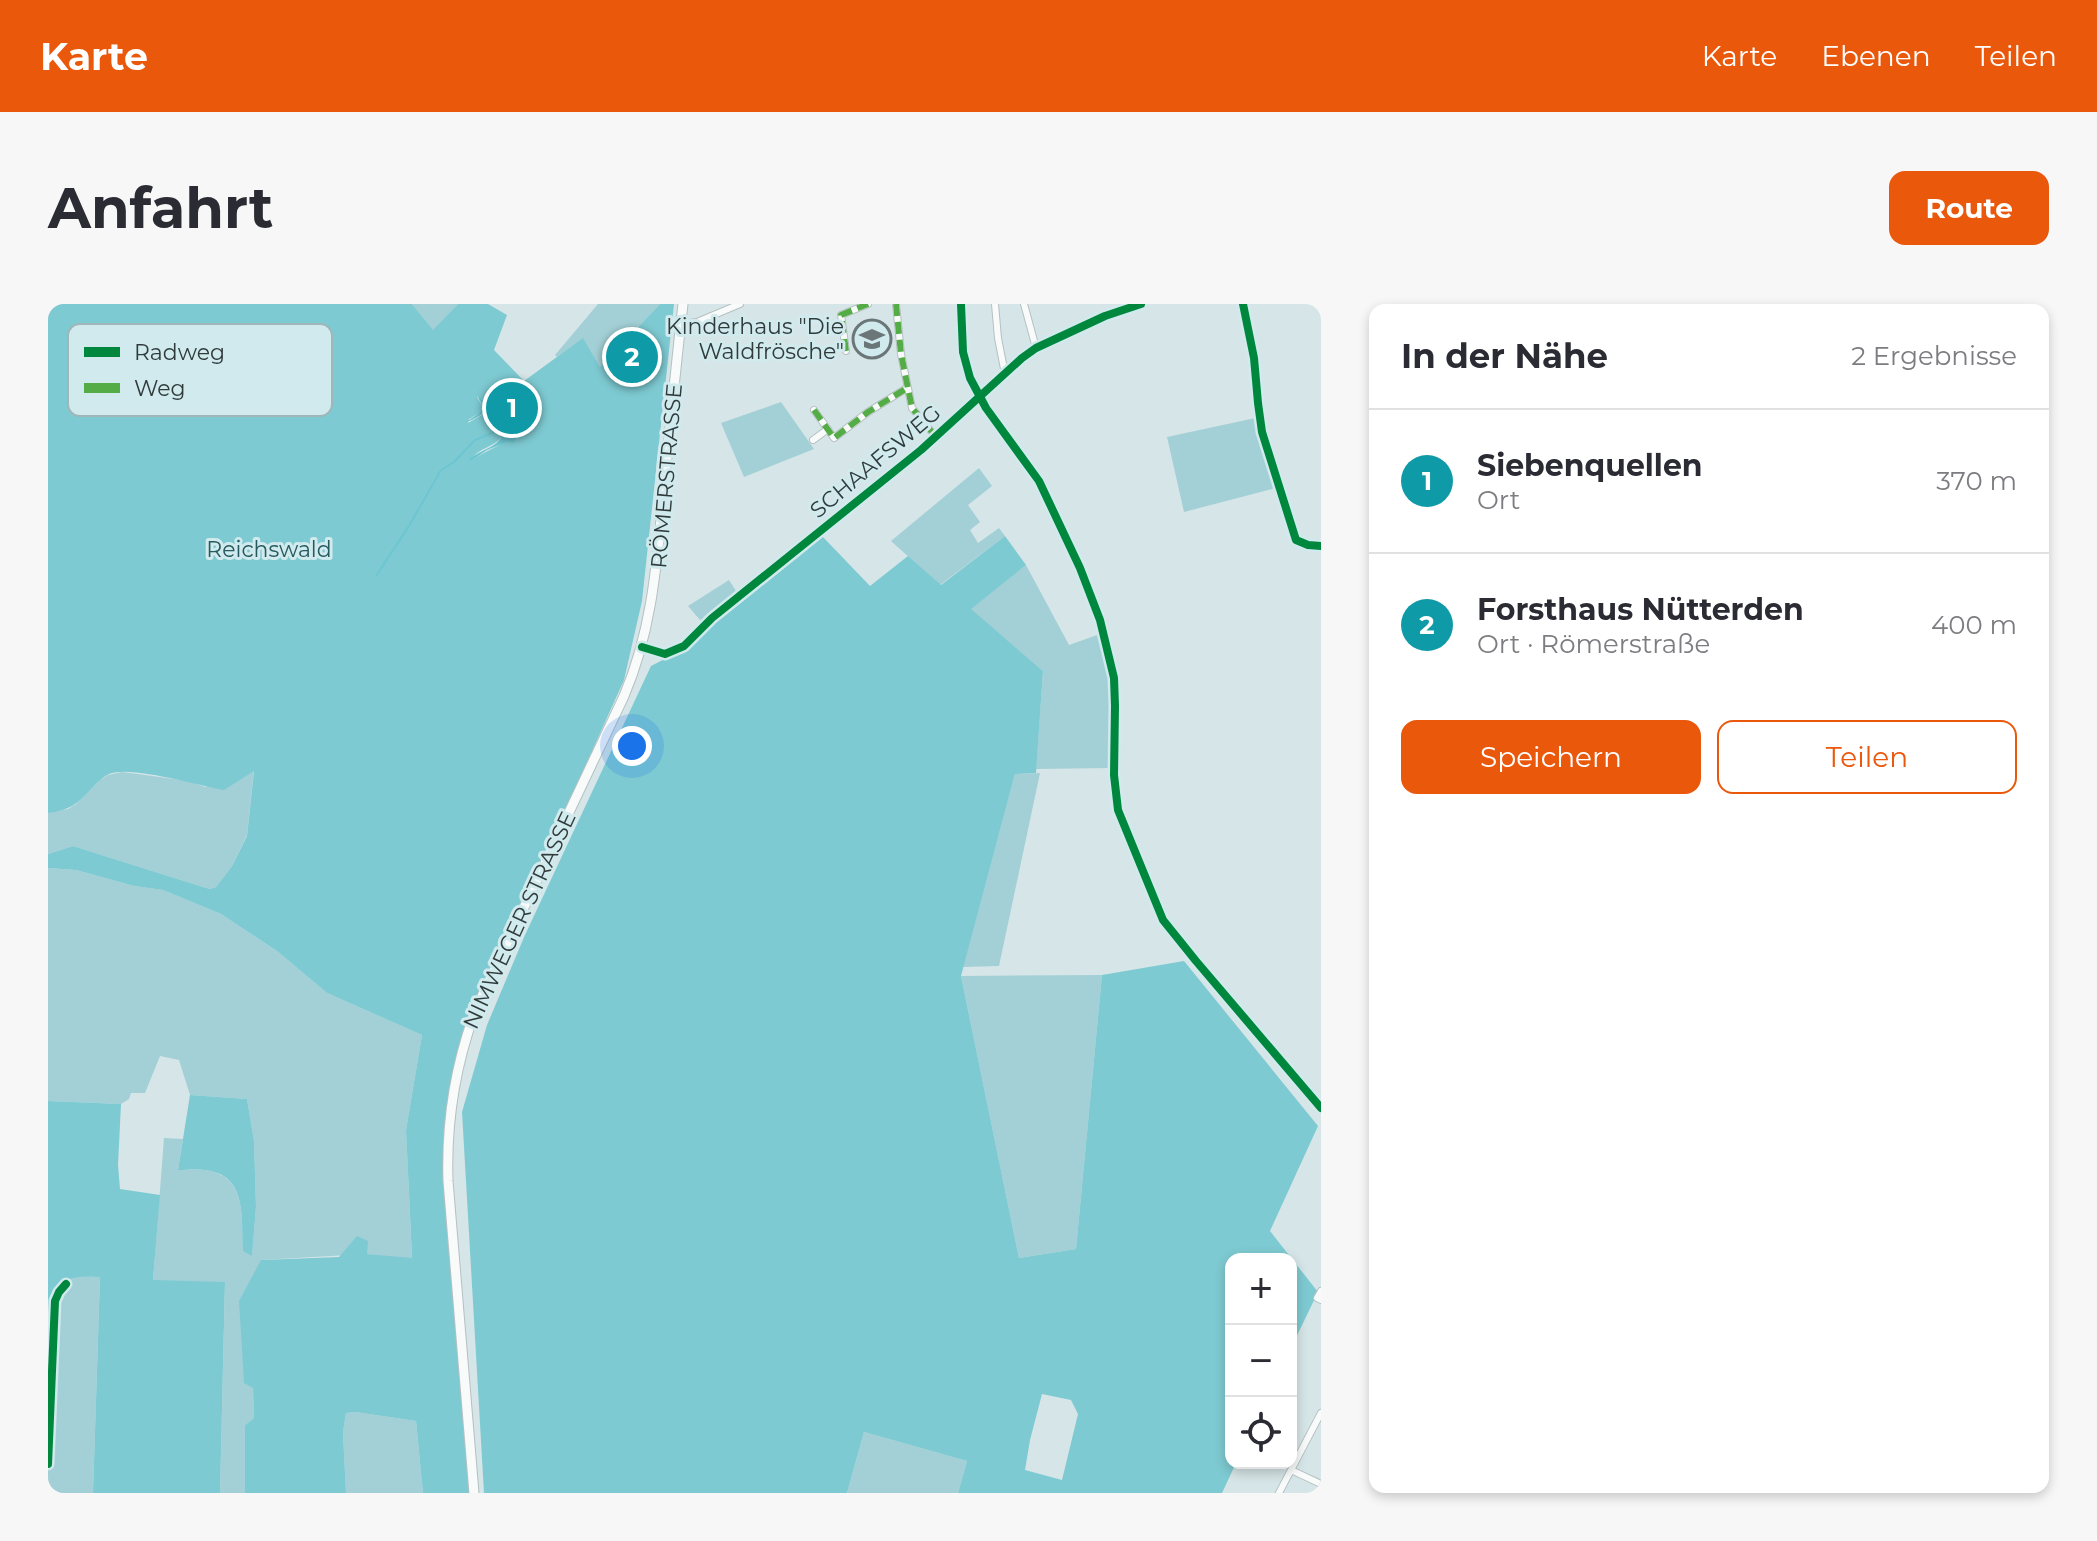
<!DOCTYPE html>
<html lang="de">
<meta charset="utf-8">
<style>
:root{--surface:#fff;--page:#f7f7f7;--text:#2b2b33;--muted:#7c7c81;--line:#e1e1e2;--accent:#ea580c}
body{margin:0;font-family:Montserrat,sans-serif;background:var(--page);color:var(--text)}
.controls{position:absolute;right:24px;bottom:24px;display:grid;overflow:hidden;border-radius:16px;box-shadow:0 4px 12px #0003}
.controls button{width:72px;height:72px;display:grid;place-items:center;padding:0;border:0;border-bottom:2px solid var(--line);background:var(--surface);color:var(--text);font:40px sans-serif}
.you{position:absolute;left:584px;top:442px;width:28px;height:28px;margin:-20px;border:6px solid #fff;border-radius:50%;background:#1a73e8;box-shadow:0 0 0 12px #1a73e833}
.badge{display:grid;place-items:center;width:52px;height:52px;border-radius:50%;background:var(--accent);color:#fff;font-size:26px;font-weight:700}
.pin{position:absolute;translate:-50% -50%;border:4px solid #fff;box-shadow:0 2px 8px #0006}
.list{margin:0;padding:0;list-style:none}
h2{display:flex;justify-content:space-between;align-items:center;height:104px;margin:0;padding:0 32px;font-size:34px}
h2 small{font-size:26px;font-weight:400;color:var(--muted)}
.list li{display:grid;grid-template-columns:52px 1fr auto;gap:24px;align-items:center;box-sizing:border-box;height:144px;padding:0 32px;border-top:2px solid var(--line)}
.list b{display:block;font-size:30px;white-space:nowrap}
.list p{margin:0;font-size:26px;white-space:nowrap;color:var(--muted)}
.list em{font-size:26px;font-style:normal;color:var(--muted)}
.actions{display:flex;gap:16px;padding:24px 32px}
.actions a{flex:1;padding:18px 0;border:2px solid var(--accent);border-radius:16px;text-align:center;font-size:28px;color:var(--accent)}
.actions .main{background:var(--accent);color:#fff}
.icon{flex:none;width:44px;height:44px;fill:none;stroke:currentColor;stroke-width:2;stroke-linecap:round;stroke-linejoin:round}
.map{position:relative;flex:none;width:1273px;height:1189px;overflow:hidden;border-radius:16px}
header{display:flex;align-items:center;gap:48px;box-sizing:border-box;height:112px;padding:0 40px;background:var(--accent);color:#fff}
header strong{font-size:38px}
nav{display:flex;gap:44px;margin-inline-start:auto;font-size:28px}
.intro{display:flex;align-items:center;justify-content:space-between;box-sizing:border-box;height:192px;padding:0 48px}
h1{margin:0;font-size:56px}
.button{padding:20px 36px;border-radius:16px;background:var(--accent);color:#fff;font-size:28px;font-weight:700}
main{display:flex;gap:48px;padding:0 48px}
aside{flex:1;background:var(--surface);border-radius:16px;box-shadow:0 4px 12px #0003}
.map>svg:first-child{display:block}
.green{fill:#a3d0d6}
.forest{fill:#7ecad2;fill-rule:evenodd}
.water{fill:#6cc6d1}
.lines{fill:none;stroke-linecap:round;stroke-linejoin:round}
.stream{stroke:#6cc6d1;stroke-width:2}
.minor-casing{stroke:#b5c0c2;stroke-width:8}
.secondary-casing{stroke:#b5c0c2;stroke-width:11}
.minor{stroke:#f9fbfb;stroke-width:6}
.secondary{stroke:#f9fbfb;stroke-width:9}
.quiet{stroke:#54ac46;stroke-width:6;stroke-dasharray:12 6;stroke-linecap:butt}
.cycleway-casing{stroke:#d0eaed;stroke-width:13}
.cycleway{stroke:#00873e;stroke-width:8}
.labels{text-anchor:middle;stroke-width:6;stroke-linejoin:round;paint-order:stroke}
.poi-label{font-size:22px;fill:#313b3c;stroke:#d0eaed;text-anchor:end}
.street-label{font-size:22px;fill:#313b3c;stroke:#d0eaed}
.park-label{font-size:22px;fill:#275a60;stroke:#d0eaed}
.key{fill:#d0eaed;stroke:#a0b6b8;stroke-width:2}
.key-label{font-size:22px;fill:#313b3c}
</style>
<header>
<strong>Karte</strong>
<nav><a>Karte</a><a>Ebenen</a><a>Teilen</a></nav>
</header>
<div class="intro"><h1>Anfahrt</h1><a class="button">Route</a></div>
<main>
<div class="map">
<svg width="1273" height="1189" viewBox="0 0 1273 1189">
<rect width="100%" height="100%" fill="#d6e5e7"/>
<!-- green -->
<path class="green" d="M364 0H410L385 27Z
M550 0H612L552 63 535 35 509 53 507 51Z
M733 98 766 145 696 173 673 119Z
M1212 113 1232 183 1136 208 1119 133Z
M931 164 944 182 920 201 932 218 922 226 930 239 951 224 957 232 892 281 843 237Z
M978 261 1021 341 1052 330 1062 371V464L988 465 995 367 922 305Z
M681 276 688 287 653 317 640 302Z
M206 465 199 531 184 562 168 583 162 585 152 582 25 542 0 550V509L20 505 28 500 51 477 60 471 74 468 90 470 140 477 157 483Z
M992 469 951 662 915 663 967 470Z
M0 564 28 566 86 582 115 586 173 610 229 647 279 689 374 731 358 826 364 955 318 950 213 956 205 1083 206 1114 197 1121V1189H172L177 979 105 977 116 834 135 835 130 866C139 866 148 865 156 866 200 871 193 914 195 947L204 951 208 903 206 837 199 795 142 791 131 756 112 752 97 789H83L81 795 73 800 0 797Z
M1054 671 1028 945 971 954 913 672Z
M26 972 52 973 45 1189H0V1083L4 999C9 986 13 978 26 972Z
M307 1108 368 1117 375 1189H298L295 1128 298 1109Z
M816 1128 919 1157 910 1189H799Z"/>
<!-- forest -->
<path class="forest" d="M0 0H364L385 26 410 0H440L459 11 446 46 476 77 535 34 552 63 612 0H626L594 297 576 376 428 705 400 827 425 1189H375L368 1117 307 1108 298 1109 295 1128 298 1189H197V1121L206 1114 205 1084 196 1079 191 997 213 956 291 953 309 932 320 937 319 950 364 954 358 826 374 731 279 689 229 647 173 610 115 586 86 582 28 566 0 564V550L25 542 152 582 162 585 168 583 184 562 199 532 206 467 176 486C150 482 84 461 61 470 55 473 50 478 46 482 30 499 24 506 0 509ZM430 92 442 101 445 97 461 98 456 100V103L461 107 463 100 489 103 490 114 486 119 459 121 457 124 467 128C457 142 437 146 423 157 429 143 447 144 455 131L453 121 459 115 453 107 444 105 420 119 421 115 430 110 435 103 429 93Z
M774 232 822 282 860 252 893 281 957 232 978 261 923 305 995 367 988 469 967 470 913 672 971 954 1028 945 1054 671 1136 657 1270 822 1222 927 1270 988 1243 1044V955H1183V1159H1188L1174 1189H910L919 1157 816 1128 799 1189H436L414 808 439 721 477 631 603 362 634 346 693 295ZM994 1090 1023 1096 1030 1110 1014 1176 977 1166 982 1136Z
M142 791 199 795 206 837 208 903 204 952 195 947C193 914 200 870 156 866 147 865 138 866 130 866Z
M0 797 73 800 70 861 72 885 112 891 105 976 177 978 172 1189H45L52 973C23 972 16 971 4 999L0 1083Z"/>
<!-- water -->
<path class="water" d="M456 88 466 90 461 98 456 100 458 105 463 106V100L470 91C483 97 492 100 489 116L486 119 459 121 457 124 467 128V138L464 139 461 137 439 146 423 157 421 156C432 145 451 144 455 129L452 126 455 117 459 115C446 95 434 114 418 118L430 110 435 103 429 91 442 101 444 100 445 91H450L453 95Z"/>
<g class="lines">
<!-- stream -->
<path class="stream" d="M328 272 361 222 393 166 406 158 427 136 452 126"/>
<defs>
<path id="minor" d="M848 0 853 50 864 104 888 133
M913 0 915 48 922 74 938 104 991 177 1032 264 1052 316 1066 374 1067 402 1066 471 1070 506 1115 616 1148 657 1273 804
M947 0 950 34 957 70
M976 0 988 44
M1195 0 1206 54 1210 99 1214 128 1248 236 1260 241 1273 242
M633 20 649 18 692 0
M798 47 793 11 820 0
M766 106 786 134 820 108 859 84
M765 136 780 125
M594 343 617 350 636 342 664 314 873 146 974 54 988 44 1057 12 1093 0
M1273 987 1269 994 1273 996
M1273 1109 1243 1166 1273 1180
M0 1160 7 997 11 988 18 980
M1231 1189 1243 1166"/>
<path id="secondary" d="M426 1189 400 877C398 816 407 761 428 705L576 392C605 324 609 255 616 183 622 122 628 61 635 0"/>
</defs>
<!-- minor casing -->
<use href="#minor" class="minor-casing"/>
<!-- secondary casing -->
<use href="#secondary" class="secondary-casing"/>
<!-- minor -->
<use href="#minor" class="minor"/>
<!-- secondary -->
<use href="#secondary" class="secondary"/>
<!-- quiet -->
<path class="quiet" d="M848 0 853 50 864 104 888 133
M798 47 793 11 820 0
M766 106 786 134 820 108 859 84"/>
<defs>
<path id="cycleway" d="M913 0 915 48 922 74 938 104 991 177 1032 264 1052 316 1066 374 1067 402 1066 471 1070 506 1115 616 1148 657 1273 804
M1195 0 1206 54 1210 99 1214 128 1248 236 1260 241 1273 242
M594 343 617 350 636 342 664 314 873 146 974 54 988 44 1057 12 1093 0
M0 1160 7 997 11 988 18 980"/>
</defs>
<!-- cycleway casing -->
<use href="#cycleway" class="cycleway-casing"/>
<!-- cycleway -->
<use href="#cycleway" class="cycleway"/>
</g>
<!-- icons -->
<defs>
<symbol id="school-ring" viewBox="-11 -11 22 22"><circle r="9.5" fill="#d0eaed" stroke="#6b7678" stroke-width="1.5"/><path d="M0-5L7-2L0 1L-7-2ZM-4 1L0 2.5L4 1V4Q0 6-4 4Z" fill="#6b7678"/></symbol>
</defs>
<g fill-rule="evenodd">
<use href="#school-ring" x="802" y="13" width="44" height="44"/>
</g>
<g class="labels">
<!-- poi labels -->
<g class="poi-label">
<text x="796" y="30">Kinderhaus "Die<tspan x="796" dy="25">Waldfrösche"</tspan></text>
</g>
<!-- street labels -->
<g class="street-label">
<text transform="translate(827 157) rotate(-40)" y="8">SCHAAFSWEG</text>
<text transform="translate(618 172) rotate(-85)" y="8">RÖMERSTRASSE</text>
<text transform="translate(471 616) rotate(-65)" y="8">NIMWEGER STRASSE</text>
</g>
<!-- park labels -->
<g class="park-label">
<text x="221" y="253">Reichswald</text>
</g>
</g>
<!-- legend -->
<rect x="20" y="20" width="264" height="92" rx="12" class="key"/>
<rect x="36" y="43" width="36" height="10" fill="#00873e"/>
<rect x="36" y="79" width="36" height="10" fill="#54ac46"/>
<g class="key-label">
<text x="86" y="56">Radweg</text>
<text x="86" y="92">Weg</text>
</g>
</svg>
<div class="controls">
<button>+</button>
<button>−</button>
<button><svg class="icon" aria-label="locate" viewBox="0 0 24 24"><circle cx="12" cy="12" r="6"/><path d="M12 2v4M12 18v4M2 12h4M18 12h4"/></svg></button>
</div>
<div class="you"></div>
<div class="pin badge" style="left:464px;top:104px;background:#0f9aa8">1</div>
<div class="pin badge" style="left:584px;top:53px;background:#0f9aa8">2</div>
</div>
<aside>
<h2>In der Nähe<small>2 Ergebnisse</small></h2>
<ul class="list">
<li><span class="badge" style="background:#0f9aa8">1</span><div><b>Siebenquellen</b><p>Ort</p></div><em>370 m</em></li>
<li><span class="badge" style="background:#0f9aa8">2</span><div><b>Forsthaus Nütterden</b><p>Ort · Römerstraße</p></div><em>400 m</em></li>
</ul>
<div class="actions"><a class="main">Speichern</a><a>Teilen</a></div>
</aside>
</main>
